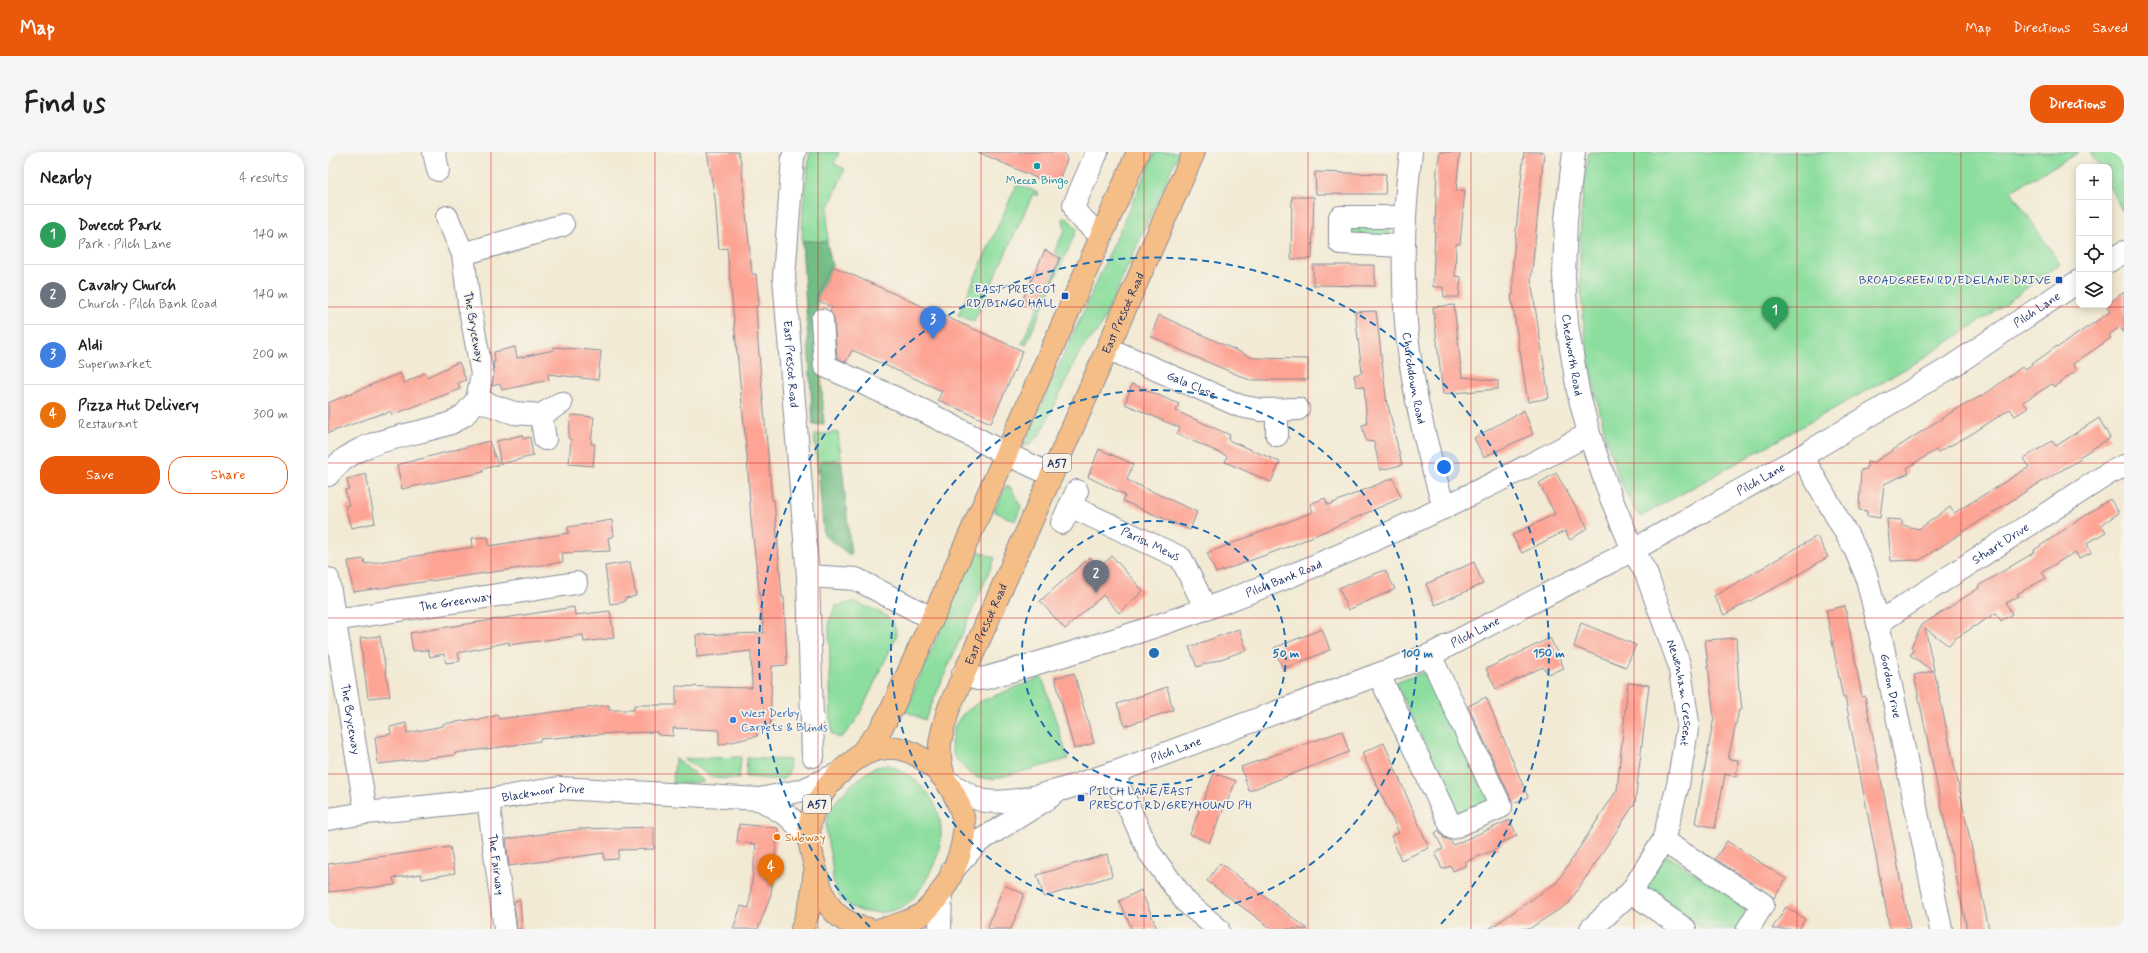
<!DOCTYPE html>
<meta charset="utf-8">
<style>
:root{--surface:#fff;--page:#f6f6f6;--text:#202124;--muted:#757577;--line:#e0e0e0;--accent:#ea580c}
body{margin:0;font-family:Mynerve,sans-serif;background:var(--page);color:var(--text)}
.controls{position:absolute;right:12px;top:12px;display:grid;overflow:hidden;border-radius:8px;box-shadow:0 2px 10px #0003}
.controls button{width:36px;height:36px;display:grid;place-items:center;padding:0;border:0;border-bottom:1px solid var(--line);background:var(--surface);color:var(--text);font:20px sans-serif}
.you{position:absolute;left:1116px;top:315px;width:14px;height:14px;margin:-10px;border:3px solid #fff;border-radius:50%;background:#1a73e8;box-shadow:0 0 0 6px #1a73e833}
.badge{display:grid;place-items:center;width:26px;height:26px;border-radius:50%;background:var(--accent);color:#fff;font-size:13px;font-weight:700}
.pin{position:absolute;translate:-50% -33px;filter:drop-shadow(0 1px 2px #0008)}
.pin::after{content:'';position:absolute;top:21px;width:14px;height:12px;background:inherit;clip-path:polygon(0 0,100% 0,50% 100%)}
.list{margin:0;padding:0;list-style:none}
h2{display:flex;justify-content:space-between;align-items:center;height:52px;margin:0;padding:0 16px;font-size:17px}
h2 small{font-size:13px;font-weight:400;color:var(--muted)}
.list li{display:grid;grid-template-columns:26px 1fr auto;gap:12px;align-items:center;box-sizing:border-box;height:60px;padding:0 16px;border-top:1px solid var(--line)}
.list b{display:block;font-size:15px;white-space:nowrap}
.list p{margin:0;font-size:13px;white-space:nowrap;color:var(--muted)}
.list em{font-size:13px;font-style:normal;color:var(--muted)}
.actions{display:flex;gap:8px;padding:12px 16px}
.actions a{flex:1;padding:9px 0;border:1px solid var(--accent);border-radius:16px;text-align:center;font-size:14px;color:var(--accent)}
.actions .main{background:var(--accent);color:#fff}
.icon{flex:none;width:22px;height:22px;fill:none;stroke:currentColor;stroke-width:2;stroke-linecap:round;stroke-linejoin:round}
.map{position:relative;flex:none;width:1796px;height:777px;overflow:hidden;border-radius:16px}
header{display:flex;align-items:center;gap:24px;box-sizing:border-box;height:56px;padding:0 20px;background:var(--accent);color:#fff}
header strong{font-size:19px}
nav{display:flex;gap:22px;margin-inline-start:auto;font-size:14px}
.intro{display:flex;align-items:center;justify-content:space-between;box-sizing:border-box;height:96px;padding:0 24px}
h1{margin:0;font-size:28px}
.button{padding:10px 18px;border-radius:16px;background:var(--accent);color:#fff;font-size:14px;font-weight:700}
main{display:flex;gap:24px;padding:0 24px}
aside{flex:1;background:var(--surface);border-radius:16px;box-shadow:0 2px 10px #0003}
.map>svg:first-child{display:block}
.green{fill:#8cde9e;stroke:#54867e}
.forest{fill:#71bd85;stroke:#467672}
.building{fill:#fda494}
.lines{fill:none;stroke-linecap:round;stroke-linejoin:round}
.minor-casing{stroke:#868c99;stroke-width:24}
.highway-casing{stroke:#868c99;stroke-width:24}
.minor{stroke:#fff;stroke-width:22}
.highway{stroke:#f6be87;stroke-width:22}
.grid{fill:none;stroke:#d62828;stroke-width:1;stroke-opacity:0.55}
.ring{fill:none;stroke:#1f6fb2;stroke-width:2;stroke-dasharray:7 5}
.culture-dot{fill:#0f9aa8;stroke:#f7f3e8;stroke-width:1.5}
.transit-dot{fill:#1a4fb4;stroke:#f7f3e8;stroke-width:1.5}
.shop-dot{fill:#3f7fe0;stroke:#f7f3e8;stroke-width:1.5}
.food-dot{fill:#e8710a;stroke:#f7f3e8;stroke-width:1.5}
.labels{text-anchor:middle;stroke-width:3.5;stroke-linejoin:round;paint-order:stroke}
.shield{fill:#f7f3e8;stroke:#5d6a87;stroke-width:1}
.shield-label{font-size:11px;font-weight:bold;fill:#1b2f5e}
.culture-label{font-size:12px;fill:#0d838f;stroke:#f7f3e8}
.transit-label{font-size:12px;fill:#164399;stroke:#f7f3e8;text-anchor:end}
.street-label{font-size:12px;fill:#1b2f5e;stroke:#f7f3e8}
.shop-label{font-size:12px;fill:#366cbe;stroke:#f7f3e8;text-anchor:start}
.food-label{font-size:12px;fill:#c56008;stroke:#f7f3e8;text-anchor:start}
.centre{fill:#1f6fb2;stroke:#f7f3e8;stroke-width:2}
.ring-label{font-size:12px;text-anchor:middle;font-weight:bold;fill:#1f6fb2;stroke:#f7f3e8;stroke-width:3.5;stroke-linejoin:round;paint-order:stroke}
</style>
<header>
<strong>Map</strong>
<nav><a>Map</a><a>Directions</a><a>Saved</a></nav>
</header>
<div class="intro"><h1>Find us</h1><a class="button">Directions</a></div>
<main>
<aside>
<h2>Nearby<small>4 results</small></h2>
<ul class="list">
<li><span class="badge" style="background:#2e9e5b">1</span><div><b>Dovecot Park</b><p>Park · Pilch Lane</p></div><em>140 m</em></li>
<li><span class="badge" style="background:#6b7280">2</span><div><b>Cavalry Church</b><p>Church · Pilch Bank Road</p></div><em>140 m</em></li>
<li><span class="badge" style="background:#3f7fe0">3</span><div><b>Aldi</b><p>Supermarket</p></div><em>200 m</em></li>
<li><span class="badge" style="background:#e8710a">4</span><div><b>Pizza Hut Delivery</b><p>Restaurant</p></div><em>300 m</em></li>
</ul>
<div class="actions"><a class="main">Save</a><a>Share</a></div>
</aside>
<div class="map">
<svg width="1796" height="777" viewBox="0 0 1796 777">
<rect width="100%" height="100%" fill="#f7f3e8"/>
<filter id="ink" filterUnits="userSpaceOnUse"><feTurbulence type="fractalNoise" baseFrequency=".025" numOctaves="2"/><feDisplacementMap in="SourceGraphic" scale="8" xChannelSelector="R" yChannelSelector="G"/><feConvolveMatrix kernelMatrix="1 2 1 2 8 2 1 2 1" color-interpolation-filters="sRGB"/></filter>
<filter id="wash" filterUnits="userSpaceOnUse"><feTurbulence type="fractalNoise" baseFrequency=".012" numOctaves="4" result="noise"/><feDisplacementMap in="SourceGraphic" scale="16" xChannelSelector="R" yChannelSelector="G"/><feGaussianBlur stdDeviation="0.9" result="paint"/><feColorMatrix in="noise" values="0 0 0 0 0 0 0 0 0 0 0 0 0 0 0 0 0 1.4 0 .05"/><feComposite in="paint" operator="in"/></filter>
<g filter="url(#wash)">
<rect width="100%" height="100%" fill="#f2ead4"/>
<!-- green -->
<path class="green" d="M482 0H511L506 12 517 17 500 57 499 90 474 89 475 52Z
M827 0H851L772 176 752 199 712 283 703 291 695 294Z
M1261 0H1751L1683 39 1732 112 1664 161 1593 208 1312 365C1291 335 1281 299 1273 264 1251 177 1245 89 1261 0Z
M1762 0H1796V62L1781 34V15H1771Z
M689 32 711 41 710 44 705 42 646 170 630 163Z
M737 64 749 77 698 193 694 191 733 104 726 100 737 78 735 67Z
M1062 68V89L1023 85 1020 74Z
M510 280 514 313 508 308 493 309 490 320 486 283Z
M678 334 683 336 693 355 687 369 666 359Z
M647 398 667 406 597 568 577 559Z
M527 450C544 458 570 462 568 485L536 553 527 570 514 585H509L504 582 503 576 501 469 508 454Z
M1098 519 1161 650 1130 665 1068 531Z
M714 525 740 607 666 627 650 626 640 620 626 605 623 592 626 575 634 563 651 550Z
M413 605 411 627 386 626 356 607Z
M347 606 377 630 345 632Z
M419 606 462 608 460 623 454 628 418 625Z
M561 613C612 634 627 679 599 726 584 753 571 763 538 760 530 759 520 754 514 748 511 744 507 736 506 732 504 726 505 719 504 713 502 697 493 672 502 657 510 644 533 623 546 616 551 614 556 614 561 613Z
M1338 703 1422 756 1408 777H1375L1315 738Z"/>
<!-- forest -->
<path class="forest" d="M474 89 499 90 504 114 489 148 496 272 485 273Z
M508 308 514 313 523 404 496 383 490 320 493 309Z"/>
<g id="blocks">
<!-- building -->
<path class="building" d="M379 0H410L413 10 424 122H428L431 153 428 154 430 191 444 348H446L454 445H456L459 513 444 514 442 579 429 578V584L391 593V578L345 576V584L330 583 329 580 287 581 212 587V589L173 595 127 601V603L50 612 47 585 63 582 62 575 78 571 79 581 115 574V572L147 567 148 569 170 563 171 567 281 553V558H306V553H348V534L424 536 423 499 369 505 368 483 436 481 423 368 419 304 399 96 391 97 387 46Z
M650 0H736L739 8 731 27 720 31Z
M1112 0H1132L1128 39 1137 38 1132 92H1128L1127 124 1133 125 1131 145H1116L1115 135H1105L1109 16Z
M1196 0H1216L1203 128 1221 246 1200 250 1183 143H1185V107Z
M987 20 1058 22 1057 42H988Z
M964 45H986L984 107H963Z
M717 98 732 106 710 154 695 147Z
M985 113H1047V134L985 133Z
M504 114 695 199 663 271 610 248 614 239 524 198 518 210 509 206 506 167 502 159 504 155 489 148Z
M1796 140V181L1792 175 1781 183 1783 186 1745 212 1749 218 1726 235 1724 232 1695 250 1700 256 1687 264 1682 257 1642 283 1610 300 1608 298 1579 316 1581 321 1556 332 1552 366 1539 364V359L1531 358 1533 318 1539 317V310L1545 311 1622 261 1660 240 1694 215 1696 218 1729 194 1730 195 1782 160 1778 153H1781V151Z
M1126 153 1134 225 1170 229V237L1115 242 1105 155Z
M1048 159 1059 253H1060L1074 313 1052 318 1046 290 1038 289 1034 273 1039 272 1036 235 1028 234 1026 223 1034 221 1027 160Z
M831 163 925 206 980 207V228H922L865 204 823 184Z
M187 195 189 206 226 198V195L273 199 270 228 220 222 221 228 174 238 172 232 164 234 166 220 165 210H167L166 200Z
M131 210 138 228 130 231 132 237 64 263 62 259 56 263 55 261 0 281V251L72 221 76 231 97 221 99 225Z
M804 232 851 252 848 259 902 283 900 288 952 310 943 330 897 310 899 304 849 282 852 276 797 252Z
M1196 258 1205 282 1156 305 1146 286Z
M243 263 266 265 263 292H267L265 314 241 312 243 287 240 286Z
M1771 266 1782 286 1751 305 1753 307 1700 338 1592 408 1563 409 1559 367 1574 368V373L1591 377 1622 355 1626 361 1701 315 1696 306 1724 289 1728 294Z
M194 283 195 287 202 285 205 304 172 312 169 289Z
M161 289 170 313 155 317V320L74 337 69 313Z
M771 297 805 312 799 328 869 360 862 378 795 349 797 343 760 325Z
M1228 321 1260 376 1242 388 1237 379 1194 401 1184 383 1227 362 1211 331Z
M38 322 47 371 23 376 17 354 21 353 17 338 21 337 19 327Z
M1065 326 1073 346 965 393 888 421 879 401 985 360 982 352 997 346 1000 353Z
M1782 347 1791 361 1773 373 1778 380 1759 391 1763 401 1751 406 1747 400 1714 420 1718 426 1689 442 1691 444 1678 451 1684 462 1673 469 1668 461 1628 486 1621 494 1597 476 1661 777H1639L1586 523 1605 519 1582 503 1586 498 1583 495 1594 473 1651 436 1650 434 1707 400 1706 398Z
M284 368 286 384 280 386 282 399 234 401 235 410 25 440 20 409 36 407 37 412 145 395 144 386 160 385 161 394 241 381 240 375Z
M1489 384 1500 405 1459 429 1396 463 1386 444Z
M784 404 815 439 791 461 775 443 737 477 712 449 762 405 772 415Z
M302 410 308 444 297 446 296 450 282 452 277 414Z
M1146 410 1155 432 1107 453 1098 432Z
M1057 418 1067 437 1020 458 1011 436Z
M1517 454 1534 545 1537 544 1582 777H1562L1517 545 1515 546 1498 458Z
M246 455 247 463 282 459 286 486 256 490 255 483 181 493V490L130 501 132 509 118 511 116 502 102 505 100 498 85 499 82 481Z
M1253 471 1308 493 1298 515 1246 495Z
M911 477 919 498 869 515 861 495Z
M994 477 1002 498 955 517 946 496Z
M52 484 62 544 40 546 32 486Z
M1222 486 1236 516 1220 522 1215 515 1168 537 1158 517Z
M1408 486 1411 539H1412L1414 558H1411L1400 607 1410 608 1408 625 1397 622 1387 676 1367 671 1386 565 1377 488Z
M746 521 766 591 746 597 727 526Z
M1300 531 1321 533 1307 651 1241 751 1201 777H1161L1229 730 1289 638Z
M839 535 845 558 797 574 789 552Z
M1158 545 1200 645 1185 651 1140 554Z
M1014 579 1021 600 921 639 913 615Z
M1056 591 1101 696 1073 708 1063 684 1071 681 1034 601Z
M886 621 908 629 881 691 862 682Z
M1182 668 1189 684 1170 692 1171 696 1137 710 1139 713 1125 719 1123 714 1114 717 1107 700 1115 697 1107 681 1111 678 1116 686 1122 688 1125 693Z
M411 672 450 676 443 742 430 777H405L413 754 421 756 428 692 409 690Z
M326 675V697L291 698 290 707 276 708V701L181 714 178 687 251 677Z
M1399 689 1458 727 1446 746 1387 707Z
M122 695 127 721 94 727 93 722 65 726 67 733 0 740V712Z
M779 702 784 724 716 745 709 723Z
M892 711 980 777H944L879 729Z
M676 733 696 742 683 777H659Z
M813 738 829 777H804L791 749Z
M192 748 194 777H189L186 749Z
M1458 755 1477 767 1471 777H1444Z"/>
</g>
</g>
<g filter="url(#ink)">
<use href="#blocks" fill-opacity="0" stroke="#868c99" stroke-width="1"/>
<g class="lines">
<defs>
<g id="minor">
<path d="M106 0 110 18"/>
<path id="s1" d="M467 0 465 5 456 125 480 424 485 604"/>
<path d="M769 0 746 53 749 62 773 84"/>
<path id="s2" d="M1083 0C1073 79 1072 160 1087 238 1094 278 1105 317 1116 356"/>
<path id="s3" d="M1246 0 1238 67 1236 124 1239 172 1250 239 1261 282 1283 346 1305 398 1318 421 1351 512 1360 571 1350 633 1335 689 1303 740 1263 777"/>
<path d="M1075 94 1012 91V65H1076"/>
<path d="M135 102 235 73"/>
<path d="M1781 109 1796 100"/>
<path d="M494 168 497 214 596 259 678 302 724 323"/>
<path id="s4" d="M781 197 912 254 933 258 970 257"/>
<path d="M149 248 186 261 213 263 233 251"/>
<path d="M949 258V283"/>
<path d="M213 263 217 287"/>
<path id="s5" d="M1474 304 1526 395 1538 423 1550 471 1613 777"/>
<path d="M0 323C29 285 81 286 123 271L136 263 149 248 154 222 141 152 135 102 119 65"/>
<path id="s6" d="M742 354 853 406 878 457"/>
<path d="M734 371 749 339"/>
<path d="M480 424 528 427 603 466"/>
<path id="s7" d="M0 427 38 661"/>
<path id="s8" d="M0 469 248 431"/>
<path id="s9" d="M1550 471 1781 321 1796 314"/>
<path id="s10" d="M635 522 649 527 658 526C732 505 805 483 877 457 1009 409 1137 348 1261 282"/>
<path d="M1051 523 1124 676 1173 655 1102 503"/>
<path d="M785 621 821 700 858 750 890 777"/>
<path id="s11" d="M619 629C630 636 643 646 657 649 692 654 751 632 785 621L1102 503 1305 398 1474 304 1623 215 1751 129"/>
<path d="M432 647 460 664 482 685"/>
<path id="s12" d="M160 648 177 777"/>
<path id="s13" d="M0 667 38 661 160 648 231 636 432 647 475 638 512 621"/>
<path d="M1335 689 1435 752 1420 777"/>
<path d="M624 719 650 690 722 645"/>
<path d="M1303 740 1357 777"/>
<path d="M612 777 613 740"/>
</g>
<g id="highway">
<path d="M529 606 552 578 564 557 678 302 810 0"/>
<path id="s14" d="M616 626C608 596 612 586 621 556L866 0"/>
<path d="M474 777C481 759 486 743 486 724"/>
<path d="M540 777C508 770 496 753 489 722 485 706 479 687 482 671 489 639 524 599 558 596 584 593 610 616 622 635 630 648 638 667 636 681 633 710 615 745 593 763 585 768 562 776 553 777"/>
</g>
</defs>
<!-- minor casing -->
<use href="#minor" class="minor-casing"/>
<!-- highway casing -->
<use href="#highway" class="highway-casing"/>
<!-- minor -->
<use href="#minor" class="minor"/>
<!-- highway -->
<use href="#highway" class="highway"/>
</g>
</g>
<!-- grid -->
<path class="grid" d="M163 0V777M327 0V777M490 0V777M653 0V777M816 0V777M980 0V777M1143 0V777M1306 0V777M1469 0V777M1633 0V777M0 155H1796M0 311H1796M0 466H1796M0 622H1796"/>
<!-- distance rings -->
<g class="ring">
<circle cx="826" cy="501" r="132"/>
<circle cx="826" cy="501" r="263"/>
<path d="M542 775A395 395 0 1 1 1110 775"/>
</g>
<!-- markers -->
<circle class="culture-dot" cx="709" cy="14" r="4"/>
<g class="transit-dot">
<rect x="1727" y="124" width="8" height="8" rx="2"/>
<rect x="733" y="140" width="8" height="8" rx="2"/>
<rect x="749" y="642" width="8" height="8" rx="2"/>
</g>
<circle class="shop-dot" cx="405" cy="568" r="4"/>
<circle class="food-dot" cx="449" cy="685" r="4"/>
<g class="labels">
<!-- shield labels -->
<g class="shield">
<rect x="715" y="302" width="28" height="18" rx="3"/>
<rect x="475" y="643" width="28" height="18" rx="3"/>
</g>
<g class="shield-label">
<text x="729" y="315">A57</text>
<text x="489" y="656">A57</text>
</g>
<!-- culture labels -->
<g class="culture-label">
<text x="709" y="32">Mecca Bingo</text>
</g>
<!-- transit labels -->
<g class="transit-label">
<text x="1723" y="132">BROADGREEN RD/EDELANE DRIVE</text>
<text x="729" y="141">EAST PRESCOT<tspan x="729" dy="14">RD/BINGO HALL</tspan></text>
<text x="761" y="643" text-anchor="start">PILCH LANE/EAST<tspan x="761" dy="14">PRESCOT RD/GREYHOUND PH</tspan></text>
</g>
<!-- street labels -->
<g class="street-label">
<text dy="4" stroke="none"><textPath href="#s11" startOffset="1212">Pilch Lane</textPath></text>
<text dy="4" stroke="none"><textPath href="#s14" startOffset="503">East Prescot Road</textPath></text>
<text transform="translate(146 175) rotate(80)" y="4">The Bryceway</text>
<text dy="4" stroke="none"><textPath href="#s3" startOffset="204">Chedworth Road</textPath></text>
<text dy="4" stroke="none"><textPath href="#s1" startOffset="213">East Prescot Road</textPath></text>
<text dy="4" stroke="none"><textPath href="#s2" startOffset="227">Churchdown Road</textPath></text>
<text dy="4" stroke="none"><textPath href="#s4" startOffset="90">Gala Close</textPath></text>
<text dy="4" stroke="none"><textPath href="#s11" startOffset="888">Pilch Lane</textPath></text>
<text dy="4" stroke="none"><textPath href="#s9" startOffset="146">Stuart Drive</textPath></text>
<text dy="4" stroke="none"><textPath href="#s6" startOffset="89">Parish Mews</textPath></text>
<text dy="4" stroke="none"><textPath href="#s10" startOffset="338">Pilch Bank Road</textPath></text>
<text dy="4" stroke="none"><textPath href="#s8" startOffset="129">The Greenway</textPath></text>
<text dy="4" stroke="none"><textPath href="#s14" startOffset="163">East Prescot Road</textPath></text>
<text dy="4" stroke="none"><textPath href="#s11" startOffset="564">Pilch Lane</textPath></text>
<text dy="4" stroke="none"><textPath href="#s5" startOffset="249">Gordon Drive</textPath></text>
<text dy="4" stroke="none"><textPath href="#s3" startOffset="561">Newenham Crescent</textPath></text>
<text dy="4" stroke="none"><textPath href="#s7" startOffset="142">The Bryceway</textPath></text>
<text dy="4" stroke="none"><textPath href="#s11" startOffset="242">Pilch Lane</textPath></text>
<text dy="4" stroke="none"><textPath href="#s13" startOffset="217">Blackmoor Drive</textPath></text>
<text dy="4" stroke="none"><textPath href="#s12" startOffset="65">The Fairway</textPath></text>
</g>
<!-- shop labels -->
<g class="shop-label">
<text x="413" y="565">West Derby<tspan x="413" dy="14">Carpets &amp; Blinds</tspan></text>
</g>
<!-- food labels -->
<g class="food-label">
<text x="457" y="689">Subway</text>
</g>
</g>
<circle cx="826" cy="501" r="6" class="centre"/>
<g class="ring-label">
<text x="958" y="505">50 m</text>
<text x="1089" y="505">100 m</text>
<text x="1221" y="505">150 m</text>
</g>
</svg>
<div class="controls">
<button>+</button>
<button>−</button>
<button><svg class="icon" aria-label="locate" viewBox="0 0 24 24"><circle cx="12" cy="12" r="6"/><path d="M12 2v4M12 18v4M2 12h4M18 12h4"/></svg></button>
<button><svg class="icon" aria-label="layers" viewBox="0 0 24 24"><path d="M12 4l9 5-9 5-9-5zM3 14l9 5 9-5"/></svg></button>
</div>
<div class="you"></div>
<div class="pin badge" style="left:1447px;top:178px;background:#2e9e5b">1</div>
<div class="pin badge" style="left:768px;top:441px;background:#6b7280">2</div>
<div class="pin badge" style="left:605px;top:187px;background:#3f7fe0">3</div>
<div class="pin badge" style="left:443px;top:735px;background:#e8710a">4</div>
</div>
</main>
